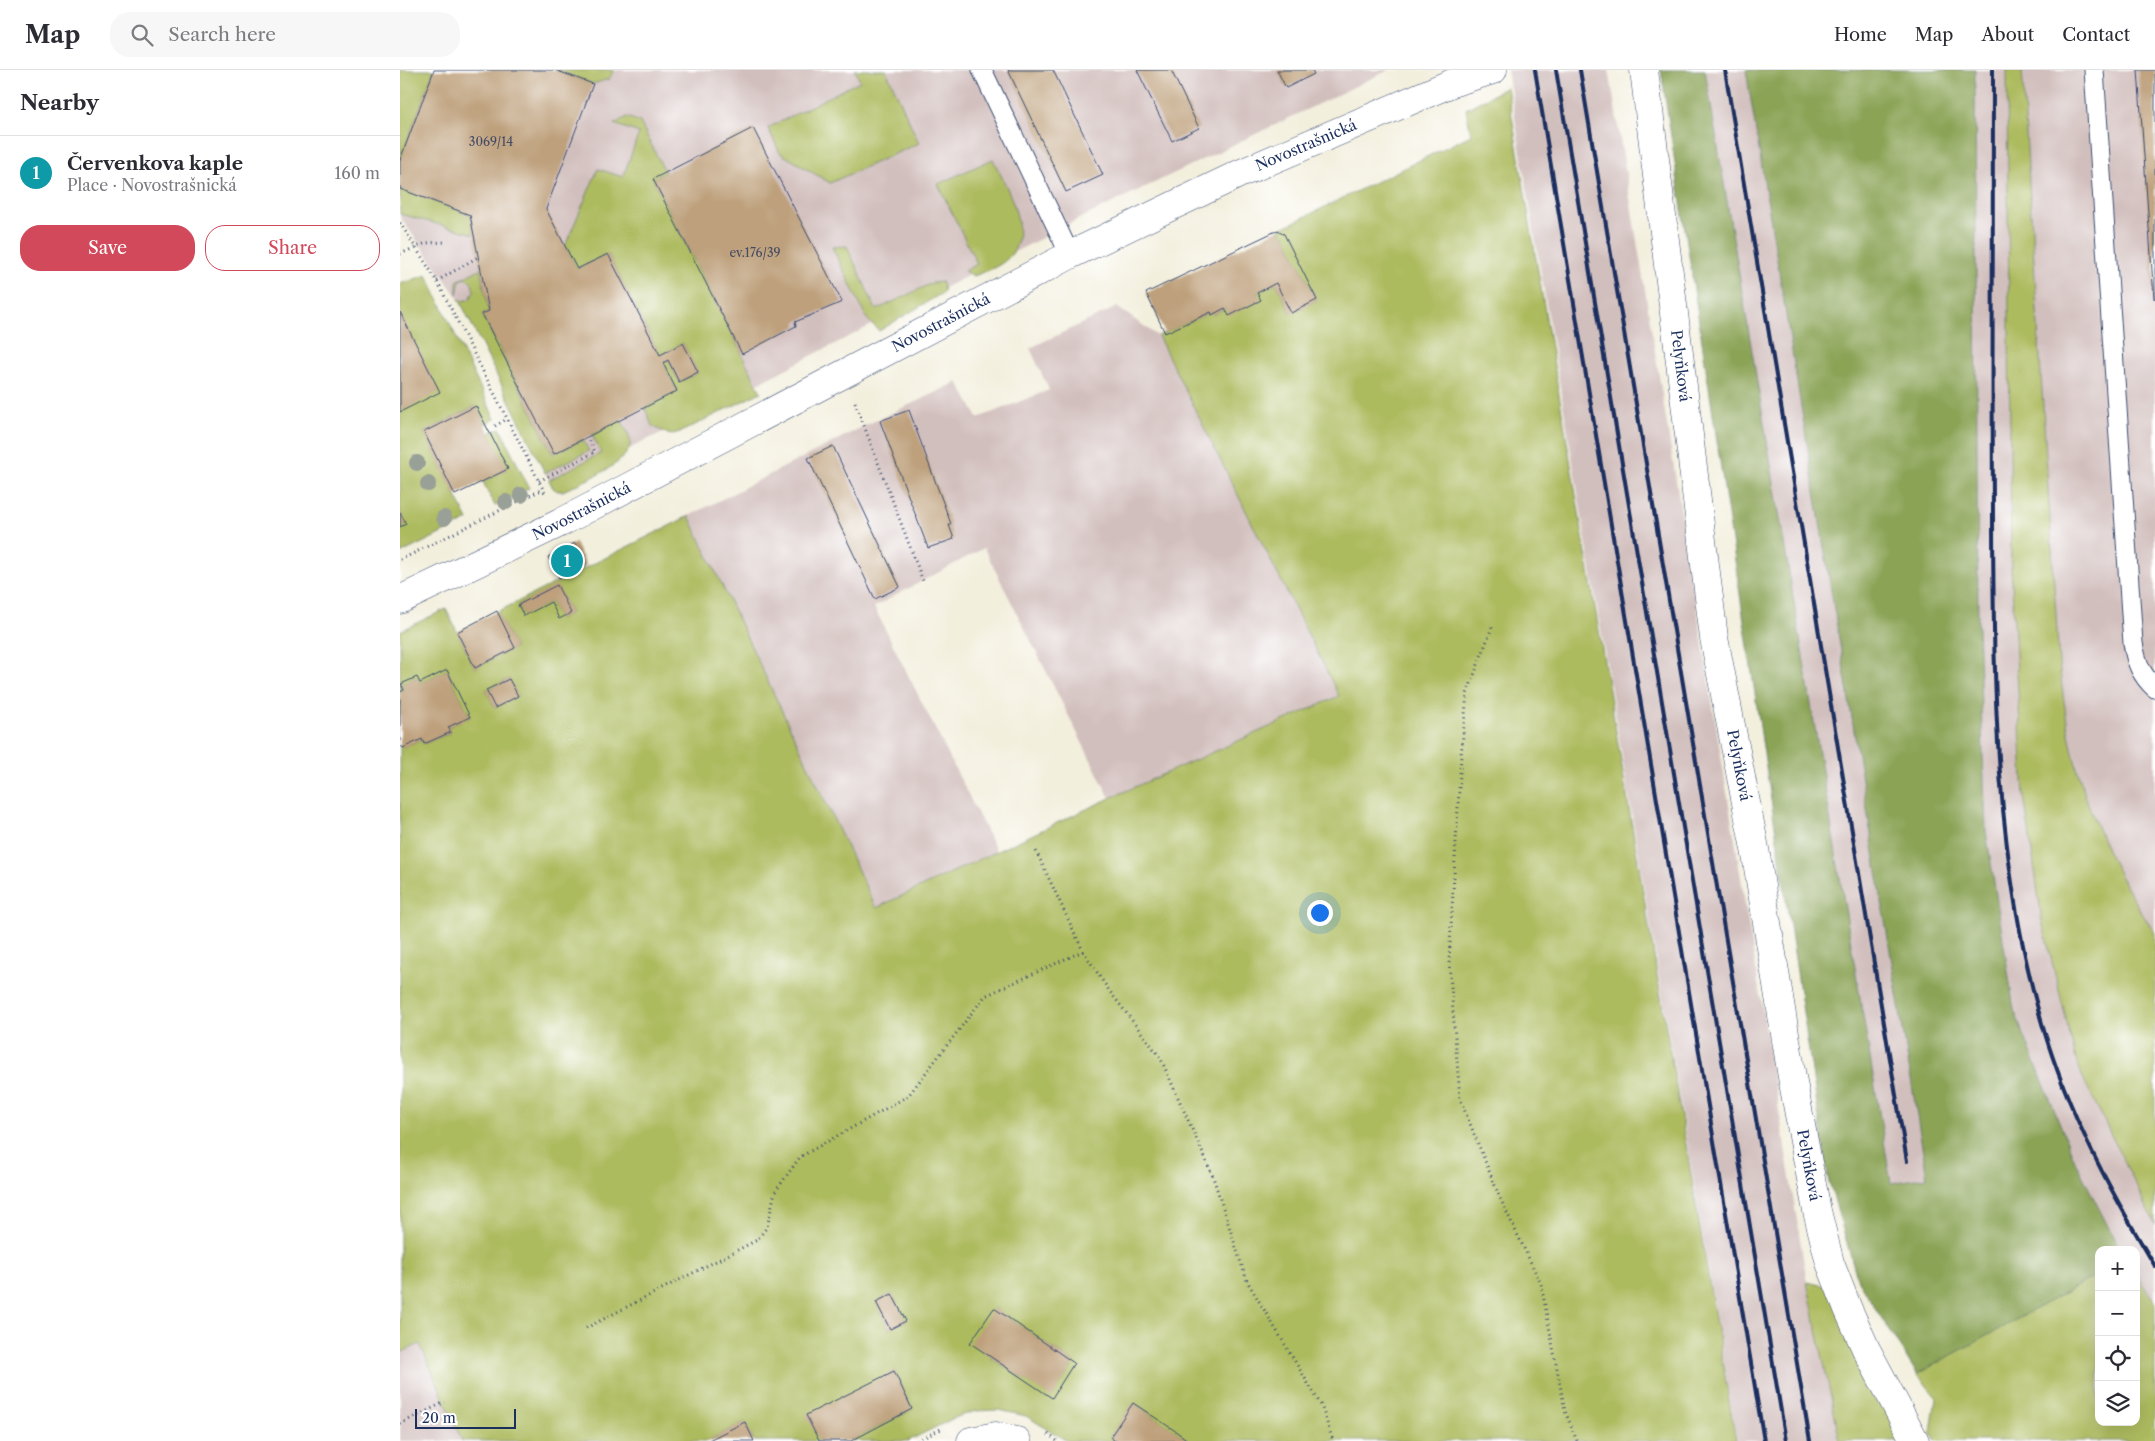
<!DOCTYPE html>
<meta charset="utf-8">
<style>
:root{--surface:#fff;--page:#f7f7f7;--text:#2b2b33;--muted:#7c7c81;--line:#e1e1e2;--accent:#d1495b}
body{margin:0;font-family:"Libre Caslon Text",serif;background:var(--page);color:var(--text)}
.controls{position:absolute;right:15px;bottom:15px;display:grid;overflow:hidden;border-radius:10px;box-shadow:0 5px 20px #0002}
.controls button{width:45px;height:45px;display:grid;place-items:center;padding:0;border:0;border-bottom:1px solid var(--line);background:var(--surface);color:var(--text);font:25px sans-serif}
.scale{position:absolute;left:15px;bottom:12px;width:101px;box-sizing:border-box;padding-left:5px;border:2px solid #1b2f5e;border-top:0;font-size:14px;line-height:18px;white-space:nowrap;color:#1b2f5e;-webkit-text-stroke:4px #fff;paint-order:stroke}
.you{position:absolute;left:919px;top:842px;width:18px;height:18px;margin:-12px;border:4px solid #fff;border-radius:50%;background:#1a73e8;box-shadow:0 0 0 8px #1a73e833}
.badge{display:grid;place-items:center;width:32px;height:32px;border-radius:50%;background:var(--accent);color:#fff;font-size:16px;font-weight:700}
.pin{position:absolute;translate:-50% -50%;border:2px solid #fff;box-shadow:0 1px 5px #0006}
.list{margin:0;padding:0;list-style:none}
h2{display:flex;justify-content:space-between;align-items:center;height:65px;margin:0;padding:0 20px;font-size:21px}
h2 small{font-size:16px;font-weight:400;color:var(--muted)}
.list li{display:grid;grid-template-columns:32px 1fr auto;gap:15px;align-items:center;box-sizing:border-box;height:75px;padding:0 20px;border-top:1px solid var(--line)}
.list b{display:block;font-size:19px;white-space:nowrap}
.list p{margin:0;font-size:16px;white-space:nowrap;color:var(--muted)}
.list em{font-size:16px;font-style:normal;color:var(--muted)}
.actions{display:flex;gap:10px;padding:15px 20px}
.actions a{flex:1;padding:11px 0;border:1px solid var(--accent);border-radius:20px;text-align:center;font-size:18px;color:var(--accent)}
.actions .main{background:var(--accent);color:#fff}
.icon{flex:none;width:28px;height:28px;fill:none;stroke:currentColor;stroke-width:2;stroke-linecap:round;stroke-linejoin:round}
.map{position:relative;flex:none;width:1755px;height:1371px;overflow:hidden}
header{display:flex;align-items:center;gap:30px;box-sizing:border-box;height:70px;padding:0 25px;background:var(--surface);border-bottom:1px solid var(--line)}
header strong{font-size:24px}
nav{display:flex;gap:28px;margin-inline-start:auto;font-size:18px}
.search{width:350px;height:45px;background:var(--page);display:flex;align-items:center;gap:12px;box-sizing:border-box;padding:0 18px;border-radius:20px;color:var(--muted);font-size:19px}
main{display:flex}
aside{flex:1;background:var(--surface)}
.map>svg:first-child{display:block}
.industrial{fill:#d1bfbd}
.green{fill:#adbb5e;stroke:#64755e;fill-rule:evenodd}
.forest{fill:#8aa355;stroke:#52695a}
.building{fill:#bea07c}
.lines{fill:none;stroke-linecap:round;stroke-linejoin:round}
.lane-casing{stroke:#3b4c71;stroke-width:21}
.street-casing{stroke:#3b4c71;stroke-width:29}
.path{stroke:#3b4c71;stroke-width:3;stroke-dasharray:1 4;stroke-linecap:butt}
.lane{stroke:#fff;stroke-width:19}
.street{stroke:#fff;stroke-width:28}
.rail{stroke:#1b2f5e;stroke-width:4}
.tree{fill:#98a097}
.labels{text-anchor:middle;stroke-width:4;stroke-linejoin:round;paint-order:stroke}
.number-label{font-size:12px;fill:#444b66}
.street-label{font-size:15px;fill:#1b2f5e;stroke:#fff}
</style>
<header>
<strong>Map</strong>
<div class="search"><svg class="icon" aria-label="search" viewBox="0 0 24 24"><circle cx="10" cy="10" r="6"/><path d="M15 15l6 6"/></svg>Search here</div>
<nav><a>Home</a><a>Map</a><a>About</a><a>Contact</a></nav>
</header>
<main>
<aside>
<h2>Nearby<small></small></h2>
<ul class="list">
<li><span class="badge" style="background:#0f9aa8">1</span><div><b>Červenkova kaple</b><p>Place · Novostrašnická</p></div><em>160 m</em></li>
</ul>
<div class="actions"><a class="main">Save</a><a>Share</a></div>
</aside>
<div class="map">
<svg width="1755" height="1371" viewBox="0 0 1755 1371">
<rect width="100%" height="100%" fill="#fff"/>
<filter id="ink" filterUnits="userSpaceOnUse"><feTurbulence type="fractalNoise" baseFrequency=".02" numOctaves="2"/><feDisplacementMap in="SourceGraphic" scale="10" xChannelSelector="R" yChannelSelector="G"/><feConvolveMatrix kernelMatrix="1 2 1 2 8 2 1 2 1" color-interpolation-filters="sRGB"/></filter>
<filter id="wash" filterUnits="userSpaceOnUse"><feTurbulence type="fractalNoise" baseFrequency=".0096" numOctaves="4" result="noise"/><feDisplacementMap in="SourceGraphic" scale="20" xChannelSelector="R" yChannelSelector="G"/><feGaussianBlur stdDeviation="1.12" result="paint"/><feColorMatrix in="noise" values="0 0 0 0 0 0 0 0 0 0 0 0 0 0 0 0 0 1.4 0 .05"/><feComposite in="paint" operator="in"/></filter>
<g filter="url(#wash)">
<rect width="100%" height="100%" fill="#f3efdd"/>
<!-- industrial -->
<path class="industrial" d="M0 0H989L679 149 153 418 59 229 0 147Z
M1107 0H1209L1407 1212 1440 1371H1337Z
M1305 0H1346L1527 1107 1491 1113Z
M1575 0H1607L1611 498 1678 998 1755 1154V1232L1736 1205V1180H1720L1675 1091 1614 940 1586 761 1578 556Z
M1622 0H1755V863L1731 827 1705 777 1682 716 1669 665 1659 593Z
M717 237 758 266 939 626 710 728 584 478 474 537 597 782 476 838 289 446 464 356 558 312 578 348 649 320 630 278Z
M20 1274 62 1371H0V1283Z"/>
<!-- green -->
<path class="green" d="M0 0H34L0 90Z
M155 0H214L209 9 193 14Z
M455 0H486L519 73 430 113 380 83 368 58 460 11Z
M1607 0H1622L1659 593C1662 616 1665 641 1669 664 1683 736 1714 803 1755 863V1154L1678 998 1642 851 1624 726 1611 498Z
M1107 17 1336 1371H789L734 1333 710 1367 715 1371H667L626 1346 599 1340 576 1341 554 1348 508 1371H451L512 1339 494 1301 419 1371H354L345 1352 307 1371H62L20 1274 0 1283V675L3 678 22 669 24 674 50 663 48 657 70 647 47 600 20 613 17 607 1 614 4 620 0 622V561L46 539 75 598 115 578 97 542 289 446 476 838 710 728 939 626 758 266 811 242 813 245 825 238 860 230 857 223 876 213 891 243 917 230 884 164 878 160 1071 65 1066 39ZM157 516 171 543 159 549 151 532 124 545 118 535ZM109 609 118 626 95 638 86 620ZM492 1224 506 1251 489 1259 476 1232ZM594 1238 674 1293 652 1327 591 1288Z
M227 47 240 52 265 102 253 109 361 322 283 361 270 365 252 356 245 338 277 321 263 293 268 290 279 312 298 303 283 273 260 285 208 184 177 199 165 176 198 99 223 107 239 63 214 54Z
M593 89C605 115 636 165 606 190 597 198 584 202 574 206L564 201 577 194 538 114Z
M0 119 70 145 74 164 0 144Z
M447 176 476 240 532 213 542 212 544 222 479 261 467 249 432 177Z
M80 199 89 241 82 244 153 384 183 370 189 381 145 403 59 229 63 231 70 229 74 221 71 211 64 208 60 211 57 224V211Z
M27 205 95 349 85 354 76 336 24 362 68 450 0 484V457L6 454 0 442V214Z
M221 350C225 358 232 367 230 376 225 396 181 412 163 421H158L153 418 149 410 201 383 192 365Z
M100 358 129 418 95 436 83 412 107 399 89 363Z
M1699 1204V1352H1736V1205L1755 1232V1371H1536L1531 1362 1536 1327 1517 1304Z
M1407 1212 1429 1217 1503 1371H1440Z"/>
<!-- forest -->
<path class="forest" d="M1261 0H1305L1491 1113 1527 1107 1346 0H1575L1578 556 1586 761 1614 940 1675 1091 1720 1180H1699V1204L1517 1304 1458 1211 1428 1108Z"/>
<g id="blocks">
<!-- building -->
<path class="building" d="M34 0H155L193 14 146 139 177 199 208 184 260 285 283 273 298 302 279 312 268 290 263 293 277 321 154 384 82 244 89 241 70 145 0 119V90Z
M608 0H653L703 105 666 122Z
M737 0H771L799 58 772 71Z
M877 0H912L914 4 886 18Z
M1738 0H1755V228L1754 229Z
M353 58 442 232 395 252 396 256 342 284 253 109Z
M878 160 884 164 917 230 891 243 876 213 857 223 861 230 829 246 825 238 812 245 811 242 765 263 746 223Z
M0 242 40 322 0 342Z
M76 336 108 399 55 425 24 362Z
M509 340 551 454 549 455 554 469 528 478 480 351Z
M433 376 500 517 475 529 408 388Z
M0 442 6 454 0 457Z
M175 473 186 495 159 508 148 487Z
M157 515 171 543 159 549 151 532 124 546 118 535Z
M97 541 115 578 75 598 57 562Z
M47 600 70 647 48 657 51 662 24 674 22 669 3 678 0 675V622L4 620 1 614 17 607 20 613Z
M109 609 118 626 95 638 86 620Z
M492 1224 506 1251 490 1259 476 1232Z
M594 1238 674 1293 652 1328 570 1273Z
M494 1301 512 1339 451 1371H419L406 1345Z
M733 1333 774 1360 789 1371H715L710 1367Z
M345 1352 354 1371H307Z"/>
</g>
</g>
<g filter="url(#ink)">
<use href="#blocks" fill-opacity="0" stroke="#3b4c71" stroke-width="1"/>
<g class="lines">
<defs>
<path id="lane" d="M582 0 670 185
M1694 0 1733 573C1736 592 1741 605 1755 618"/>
<g id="street">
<path id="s1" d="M1244 0 1314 568 1355 779 1392 1007 1417 1141 1430 1193 1448 1239 1466 1279 1515 1371"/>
<path id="s2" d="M0 530 160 453 670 185 839 104 1052 13 1093 0"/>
<path d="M571 1371 596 1366 617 1371"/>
</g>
</defs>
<!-- lane casing -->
<use href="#lane" class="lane-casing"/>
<!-- street casing -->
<use href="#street" class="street-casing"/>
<!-- path -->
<path class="path" d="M0 153 37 211 146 425
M0 184 26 173 46 172
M37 211 78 187
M455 332 523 511
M95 356 107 349
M139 411 195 382 188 367
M0 490 143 419
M1092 557 1067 624 1061 686 1049 891 1060 1029 1100 1128 1141 1214 1165 1341 1177 1371
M683 881 708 919 760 987 812 1104 847 1211 921 1335 933 1371
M186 1258 357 1170 367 1157 375 1122 400 1087 508 1026 585 926 683 881 636 781
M0 1354 45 1332
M648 1364 657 1371
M517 1371 543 1358"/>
<!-- lane -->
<use href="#lane" class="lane"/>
<!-- street -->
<use href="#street" class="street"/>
<!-- rail -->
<path class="rail" d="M1135 0 1364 1371
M1156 0 1386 1371
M1180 0 1410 1371
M1325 0 1507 1091
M1593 0C1593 152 1592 304 1593 456 1594 624 1595 794 1643 957 1668 1042 1710 1121 1755 1196"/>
</g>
<!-- trees -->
<g class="tree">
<circle cx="17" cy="393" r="8"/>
<circle cx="28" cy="414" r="8"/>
<circle cx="121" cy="425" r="8"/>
<circle cx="106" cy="432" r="8"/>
<circle cx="44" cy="448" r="8"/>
</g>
</g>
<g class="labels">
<!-- number labels -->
<g class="number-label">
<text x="91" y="76">3069/14</text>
<text x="355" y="187">ev.176/39</text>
</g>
<!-- street labels -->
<g class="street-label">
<text dy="5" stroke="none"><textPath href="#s2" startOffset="1014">Novostrašnická</textPath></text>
<text dy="5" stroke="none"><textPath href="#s2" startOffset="608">Novostrašnická</textPath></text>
<text dy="5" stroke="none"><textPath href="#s1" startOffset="298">Pelyňková</textPath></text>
<text dy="5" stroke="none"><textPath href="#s2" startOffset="202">Novostrašnická</textPath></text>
<text dy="5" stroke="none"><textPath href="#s1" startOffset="702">Pelyňková</textPath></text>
<text dy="5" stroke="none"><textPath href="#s1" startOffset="1108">Pelyňková</textPath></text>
</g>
</g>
</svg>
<div class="controls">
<button>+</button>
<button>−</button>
<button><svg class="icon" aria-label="locate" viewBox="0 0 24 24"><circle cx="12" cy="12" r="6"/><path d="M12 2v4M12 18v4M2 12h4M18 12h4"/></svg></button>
<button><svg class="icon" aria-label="layers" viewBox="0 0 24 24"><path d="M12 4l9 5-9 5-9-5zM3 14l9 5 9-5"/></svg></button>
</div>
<div class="scale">20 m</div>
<div class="you"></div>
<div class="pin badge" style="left:167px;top:491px;background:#0f9aa8">1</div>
</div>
</main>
